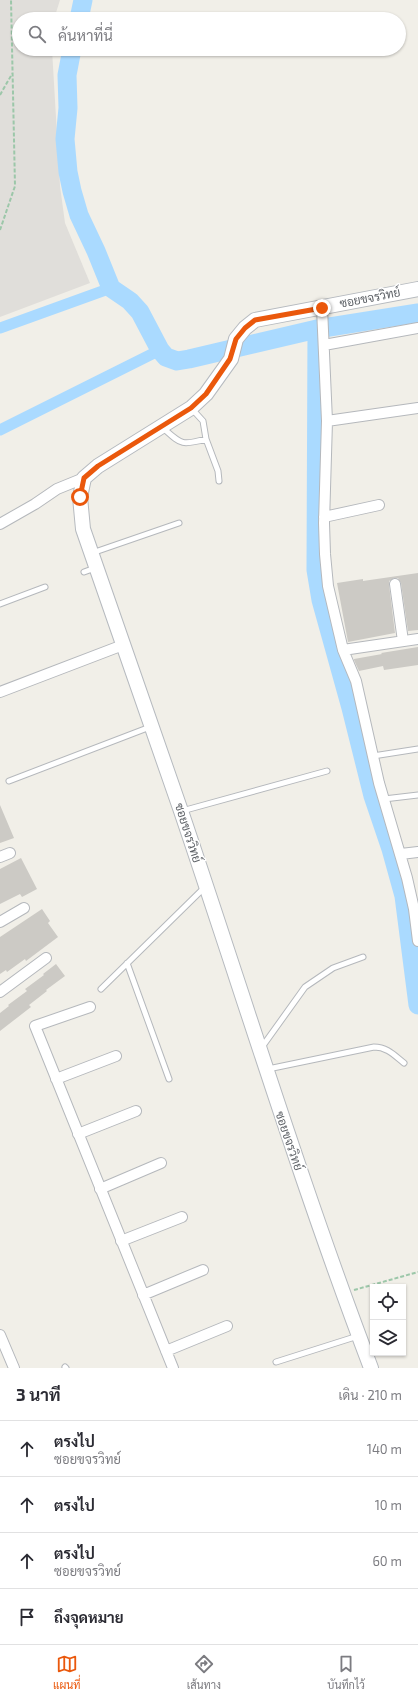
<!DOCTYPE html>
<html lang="th">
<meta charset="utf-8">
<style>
:root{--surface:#fff;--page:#f2f2f3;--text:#2b2b33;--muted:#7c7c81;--line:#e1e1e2;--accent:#ea580c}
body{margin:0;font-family:"Exo 2",Sarabun,sans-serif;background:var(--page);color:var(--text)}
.controls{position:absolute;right:12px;bottom:12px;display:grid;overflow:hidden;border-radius:0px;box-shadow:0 1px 3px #0004}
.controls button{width:36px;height:36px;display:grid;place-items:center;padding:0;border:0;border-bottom:1px solid var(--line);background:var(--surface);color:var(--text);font:20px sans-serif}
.stop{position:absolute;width:12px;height:12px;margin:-9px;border:3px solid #ea580c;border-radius:50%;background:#fff}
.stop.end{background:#ea580c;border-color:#fff;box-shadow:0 1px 4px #0008}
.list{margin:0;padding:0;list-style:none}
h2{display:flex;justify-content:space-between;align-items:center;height:52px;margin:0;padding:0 16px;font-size:17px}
h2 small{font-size:13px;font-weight:400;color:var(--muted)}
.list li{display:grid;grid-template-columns:26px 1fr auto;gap:12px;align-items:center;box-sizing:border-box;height:56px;padding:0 16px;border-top:1px solid var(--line)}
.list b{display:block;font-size:15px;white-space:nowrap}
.list p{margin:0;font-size:13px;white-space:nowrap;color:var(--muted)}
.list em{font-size:13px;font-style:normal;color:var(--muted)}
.icon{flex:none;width:22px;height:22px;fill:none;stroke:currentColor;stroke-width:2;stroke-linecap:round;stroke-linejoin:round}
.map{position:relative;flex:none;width:418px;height:1368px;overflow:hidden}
.search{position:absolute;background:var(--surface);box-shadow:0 1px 3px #0004;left:12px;right:12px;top:12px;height:44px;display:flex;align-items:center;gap:10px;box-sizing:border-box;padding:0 14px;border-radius:22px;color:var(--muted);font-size:15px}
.sheet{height:276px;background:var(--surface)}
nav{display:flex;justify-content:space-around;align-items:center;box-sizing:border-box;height:56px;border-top:1px solid var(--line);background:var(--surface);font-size:11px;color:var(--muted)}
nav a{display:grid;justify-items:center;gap:2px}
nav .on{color:var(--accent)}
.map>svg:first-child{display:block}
.industrial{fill:#e0deda}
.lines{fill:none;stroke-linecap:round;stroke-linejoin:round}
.canal{stroke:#aadaff;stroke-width:11}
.river{stroke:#aadaff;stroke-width:19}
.building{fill:#cccac5}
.lane-casing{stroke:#b5b8bc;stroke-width:7}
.street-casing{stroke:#b5b8bc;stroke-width:12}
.secondary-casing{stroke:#b6babf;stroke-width:16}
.path{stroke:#9cc7a9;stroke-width:2;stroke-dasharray:4 2;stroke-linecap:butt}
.lane{stroke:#fff;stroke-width:5}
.street{stroke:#fff;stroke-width:10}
.secondary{stroke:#fff;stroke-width:14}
.route{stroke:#ea580c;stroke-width:5}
.labels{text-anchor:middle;stroke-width:3;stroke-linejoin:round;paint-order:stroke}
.street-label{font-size:12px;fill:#5f6368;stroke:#fff}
</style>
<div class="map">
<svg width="418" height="1368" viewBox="0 0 418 1368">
<rect width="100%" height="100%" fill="#f1efe8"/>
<!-- industrial -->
<path class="industrial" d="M0 0H60L54 19H19V49H52L60 186 65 223 90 283 0 317Z"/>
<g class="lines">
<!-- canal -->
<path class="canal" d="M0 328 111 288
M0 430 160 350"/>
<!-- river -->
<path class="river" d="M79 19 83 0
M72 49 67 75 68 108 65 139 68 172 72 191 79 215 96 251 111 288 130 301 140 312 160 350 166 357 177 361 189 359 317 329 418 313
M317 329 316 570 321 600 351 708 373 796 391 849 404 896 418 1005"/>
</g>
<!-- building -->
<path class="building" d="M418 573V630L408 631 401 583 398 578H394L389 581V585L395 633 348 642 337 583 363 579V581Z
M418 647V665L384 670 383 666 359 671 354 660V659L382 654 381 653Z
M0 805 14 838 0 843Z
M21 858 37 889 22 897 20 894 0 904V869Z
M42 909 50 921 48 923 58 937 26 961 25 959 7 972 6 970 0 974V937Z
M56 964 65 976 46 990 47 991 29 1005 31 1007 0 1031V1013L9 1006 8 1005 27 991 25 989 44 975 43 974Z"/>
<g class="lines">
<defs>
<path id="lane" d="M192 409 203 421 206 439 218 471 219 481
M163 428C181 444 181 446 206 439
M92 553 179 523
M84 572 95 568
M0 604 45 587
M373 756 418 749
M9 781 150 727
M384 799 418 795
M182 811 327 771
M127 963 169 1079
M101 989 205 887
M262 1047 305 987 333 968 363 957
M268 1069 374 1047C387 1047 394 1055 404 1063
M276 1362 358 1336
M65 1367 66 1368"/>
<path id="street" d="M322 308 327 421 324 523 325 554 328 586 343 650 356 681 379 783 407 878 414 909 418 941
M324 345 418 328
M327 421 418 408
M324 517 379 505
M0 524 35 504 57 489 84 478
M395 584 403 641
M343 650 418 639
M0 692 123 645
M401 854 418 852
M0 857 10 853
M0 922 24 908
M0 992 46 958
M90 1007 35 1026 173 1368
M56 1079 116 1056
M78 1134 136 1111
M100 1189 161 1163
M121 1241 182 1217
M143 1295 203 1270
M0 1335 14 1368
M166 1351 227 1326"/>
<path id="secondary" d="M371 1368C301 1184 244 997 181 811 149 717 115 623 83 529L80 497 84 478 98 466 191 408 206 394 231 359 236 339 245 328 255 320 418 289"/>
</defs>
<!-- lane casing -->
<use href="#lane" class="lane-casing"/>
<!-- street casing -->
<use href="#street" class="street-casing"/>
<!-- secondary casing -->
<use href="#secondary" class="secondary-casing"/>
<!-- path -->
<path class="path" d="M0 95 12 74
M0 230 15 186 11 0
M354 1290 418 1272"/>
<!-- lane -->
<use href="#lane" class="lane"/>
<!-- street -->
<use href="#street" class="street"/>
<!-- secondary -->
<use href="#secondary" class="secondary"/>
</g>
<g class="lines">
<!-- route -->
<path class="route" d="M80 497 84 478 98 466 191 408 206 394 230 359 236 339 245 328 255 320 322 308"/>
</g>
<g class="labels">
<!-- street labels -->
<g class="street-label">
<text transform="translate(370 298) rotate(-11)" y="4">ซอยขจรวิทย์</text>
<text transform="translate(188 833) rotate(72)" y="4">ซอยขจรวิทย์</text>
<text transform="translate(289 1141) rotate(71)" y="4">ซอยขจรวิทย์</text>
</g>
</g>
</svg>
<div class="controls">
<button><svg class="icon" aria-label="locate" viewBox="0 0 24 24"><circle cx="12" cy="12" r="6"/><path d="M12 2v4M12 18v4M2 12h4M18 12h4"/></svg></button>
<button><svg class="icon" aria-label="layers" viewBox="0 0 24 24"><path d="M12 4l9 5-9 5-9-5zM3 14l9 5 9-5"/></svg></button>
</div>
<div class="stop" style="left:80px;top:497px"></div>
<div class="stop end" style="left:322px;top:308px"></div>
<div class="search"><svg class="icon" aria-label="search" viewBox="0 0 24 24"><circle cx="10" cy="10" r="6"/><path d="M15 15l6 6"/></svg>ค้นหาที่นี่</div>
</div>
<section class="sheet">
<h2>3 นาที<small>เดิน · 210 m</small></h2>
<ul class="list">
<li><svg class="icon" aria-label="ahead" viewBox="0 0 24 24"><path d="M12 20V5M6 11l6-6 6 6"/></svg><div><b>ตรงไป</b><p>ซอยขจรวิทย์</p></div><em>140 m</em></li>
<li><svg class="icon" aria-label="ahead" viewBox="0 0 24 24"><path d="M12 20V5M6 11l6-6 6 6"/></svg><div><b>ตรงไป</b></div><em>10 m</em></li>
<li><svg class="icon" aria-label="ahead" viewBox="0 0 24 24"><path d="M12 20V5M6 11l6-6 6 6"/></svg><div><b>ตรงไป</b><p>ซอยขจรวิทย์</p></div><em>60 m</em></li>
<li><svg class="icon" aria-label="arrive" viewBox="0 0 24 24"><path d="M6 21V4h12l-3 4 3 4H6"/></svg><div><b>ถึงจุดหมาย</b></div></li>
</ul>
</section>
<nav>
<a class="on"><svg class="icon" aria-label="map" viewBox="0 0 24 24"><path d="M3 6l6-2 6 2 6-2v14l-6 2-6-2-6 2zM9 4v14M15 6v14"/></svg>แผนที่</a>
<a><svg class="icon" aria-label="directions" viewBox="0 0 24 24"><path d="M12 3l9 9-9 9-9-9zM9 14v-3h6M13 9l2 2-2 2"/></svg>เส้นทาง</a>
<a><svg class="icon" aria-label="saved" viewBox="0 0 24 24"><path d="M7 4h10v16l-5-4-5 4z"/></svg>บันทึกไว้</a>
</nav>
